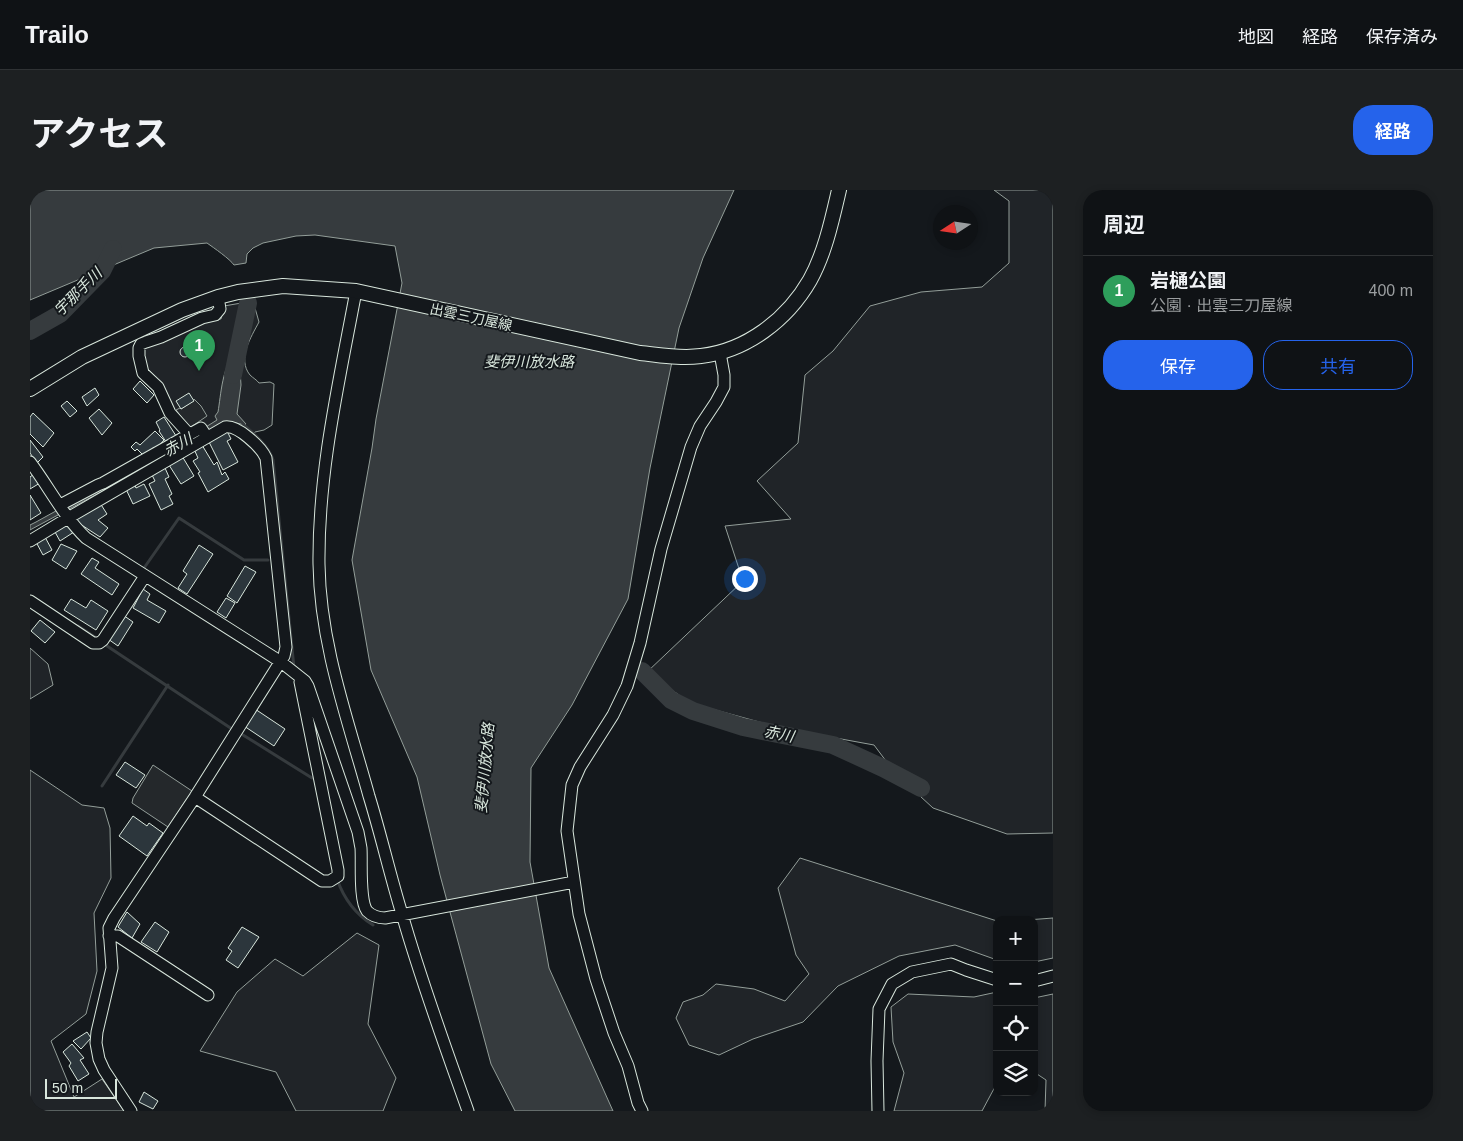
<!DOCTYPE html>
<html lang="ja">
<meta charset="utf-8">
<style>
:root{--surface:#0f1215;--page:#1d2022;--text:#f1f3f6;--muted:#9b9ea0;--line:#2f3234;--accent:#2563eb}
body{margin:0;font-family:Arial,"Noto Sans JP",sans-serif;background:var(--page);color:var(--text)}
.controls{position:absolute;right:15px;bottom:15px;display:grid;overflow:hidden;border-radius:10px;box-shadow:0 2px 8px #0003}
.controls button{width:45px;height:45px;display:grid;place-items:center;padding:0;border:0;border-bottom:1px solid var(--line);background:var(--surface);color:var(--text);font:25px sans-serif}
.compass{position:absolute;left:903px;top:15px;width:45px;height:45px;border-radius:50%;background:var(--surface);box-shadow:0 2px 8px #0003;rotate:258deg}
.scale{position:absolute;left:15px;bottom:12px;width:72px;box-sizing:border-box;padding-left:5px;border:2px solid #d8e6dc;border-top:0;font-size:14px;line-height:18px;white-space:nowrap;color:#d8e6dc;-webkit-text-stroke:4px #14181c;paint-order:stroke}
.you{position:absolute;left:714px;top:388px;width:18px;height:18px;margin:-12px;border:4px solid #fff;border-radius:50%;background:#1a73e8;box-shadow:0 0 0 8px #1a73e833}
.badge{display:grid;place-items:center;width:32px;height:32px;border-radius:50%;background:var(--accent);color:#fff;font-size:16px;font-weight:700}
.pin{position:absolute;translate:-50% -41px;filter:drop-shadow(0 1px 2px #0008)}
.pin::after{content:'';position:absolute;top:26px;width:18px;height:15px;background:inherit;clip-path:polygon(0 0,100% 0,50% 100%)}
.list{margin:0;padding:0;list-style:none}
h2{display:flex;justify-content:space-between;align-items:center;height:65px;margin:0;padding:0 20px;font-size:21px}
h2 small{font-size:16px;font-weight:400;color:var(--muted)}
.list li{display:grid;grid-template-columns:32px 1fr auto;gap:15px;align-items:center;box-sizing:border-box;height:70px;padding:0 20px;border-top:1px solid var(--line)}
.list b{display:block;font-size:19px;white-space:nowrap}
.list p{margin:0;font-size:16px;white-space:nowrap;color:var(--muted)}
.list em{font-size:16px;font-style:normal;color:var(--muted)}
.actions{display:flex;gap:10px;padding:15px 20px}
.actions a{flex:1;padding:11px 0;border:1px solid var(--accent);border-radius:20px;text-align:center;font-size:18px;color:var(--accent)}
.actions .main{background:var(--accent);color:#fff}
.icon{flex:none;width:28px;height:28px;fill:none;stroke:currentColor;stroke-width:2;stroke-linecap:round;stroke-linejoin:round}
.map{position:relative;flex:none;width:1023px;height:921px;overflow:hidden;border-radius:20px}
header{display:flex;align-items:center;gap:30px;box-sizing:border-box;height:70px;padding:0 25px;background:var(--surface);border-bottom:1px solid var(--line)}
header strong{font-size:24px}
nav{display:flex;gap:28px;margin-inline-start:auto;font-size:18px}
.intro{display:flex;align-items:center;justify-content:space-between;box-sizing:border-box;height:120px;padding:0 30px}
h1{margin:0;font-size:35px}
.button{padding:12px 22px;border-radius:20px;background:var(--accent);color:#fff;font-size:18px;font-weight:700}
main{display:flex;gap:30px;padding:0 30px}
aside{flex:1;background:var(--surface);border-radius:20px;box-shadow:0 2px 8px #0003}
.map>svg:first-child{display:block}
.green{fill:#202428;stroke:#939e99}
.parking{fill:#24282b;stroke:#939e99}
.water{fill:#363b3e;stroke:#939e99}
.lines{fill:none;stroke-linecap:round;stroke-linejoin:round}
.stream{stroke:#363b3e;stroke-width:3}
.river{stroke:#363b3e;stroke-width:18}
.building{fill:#2c363c;stroke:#d8e6dc}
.minor-casing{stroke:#d8e6dc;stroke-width:13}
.major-casing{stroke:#d8e6dc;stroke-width:16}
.minor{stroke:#14181c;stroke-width:11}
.major{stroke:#14181c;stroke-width:14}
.labels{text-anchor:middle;stroke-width:4;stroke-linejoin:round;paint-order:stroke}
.street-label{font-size:14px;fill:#d8e6dc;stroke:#14181c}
.water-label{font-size:15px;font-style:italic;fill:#d8e6dc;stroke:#14181c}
</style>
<header>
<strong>Trailo</strong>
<nav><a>地図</a><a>経路</a><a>保存済み</a></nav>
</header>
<div class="intro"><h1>アクセス</h1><a class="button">経路</a></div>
<main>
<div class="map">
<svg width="1023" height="921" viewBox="0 0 1023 921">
<rect width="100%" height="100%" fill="#14181c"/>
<!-- green -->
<path class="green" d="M964 0H1023V643L977 644 903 618 865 583 844 555 751 538 660 513 617 482 713 391 695 336 761 329 727 291 768 253 775 185 803 161 840 116 891 102 952 97 979 73V11Z
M223 111 229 132C221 147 207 169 220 185 223 188 227 190 229 193L240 192 244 194 242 235 234 240 225 242 222 245 213 237 161 240 143 221 133 200 124 185 115 176 113 156 181 130 191 129 194 116Z
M0 458 18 474 23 495 0 509Z
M0 580 52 615 74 618 80 638 81 688 64 723 67 781 56 824 21 851 44 907 72 889 94 921H0Z
M770 668 967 731V770L925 755 869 766 808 796 773 832 723 849 689 865 659 855 646 828 653 812 673 805 686 794 724 799 755 811 779 784 766 765 748 698Z
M1023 728V768L1004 772V730H997Z
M327 743 349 755 338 834 366 888 353 921H266L246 882 170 861 207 802 245 769 273 786Z
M967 802V893L952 921H864L874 883 863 852 861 817 878 804 944 807Z
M1023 804V921H1015L1016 890 1004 882V808Z"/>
<!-- parking -->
<path class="parking" d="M164 209 171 216 177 226 161 237 158 236 146 220 150 218 151 219 163 211Z
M123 575 162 601 138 637 102 613 103 608Z"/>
<!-- water -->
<path class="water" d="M0 0H704L673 68 649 138 620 278 598 409 542 515 501 578 500 672 519 778 583 921H485L461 874 410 685 387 587 341 480 322 370 342 258 346 229 372 93 365 56 285 45 266 46 233 53 223 58 217 64 216 73 204 75C200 69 184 58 177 53L124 58 0 110Z
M206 164H209L211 195 207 224 216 234 214 236 211 234 201 232 0 340V335L6 332 163 245 187 230 185 226 188 222C191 205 192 175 206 164Z"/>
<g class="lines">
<!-- stream -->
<path class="stream" d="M213 234C224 244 239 256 243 270L264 478
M114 378 149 328 214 370H238
M48 436 68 449
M74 454 202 539
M213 545 282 588
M72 596 138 495
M307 689C314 709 325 724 343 735"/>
<!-- river -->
<path class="river" d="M0 141 30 124 72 81 83 59
M203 185 218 113
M612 481 641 510 663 521 713 537 803 555 853 578 891 598"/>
</g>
<!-- building -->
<path class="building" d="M150 162a5 5 0 1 1 10 0a5 5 0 1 1-10 0Z
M110 191 124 205 117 213 103 199Z
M65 198 69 205 57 216 52 207Z
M159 203 164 211 151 219 146 211Z
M37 211 47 221 40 227 31 216Z
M69 219 82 233 72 245 59 228Z
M3 223 24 243 13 257 0 244V227Z
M134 227 148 249 138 255 129 241 130 240 126 232Z
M196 239 201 249 197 251 208 272 193 280 179 252Z
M125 241 134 250 126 259 124 257 114 266 107 259 105 261 101 257 106 252 110 255Z
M0 250 13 267 7 273 0 263Z
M172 255 184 275 187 272 192 285 195 282 199 289 178 302 168 283 170 282 163 271 168 268 164 259Z
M152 266 164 286 151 294 139 275Z
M135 278 139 287 135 289 142 304 139 306 143 314 131 320 119 294 125 291 122 285Z
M4 284 10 293 0 299V287Z
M104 293 106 298 114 294 120 306 103 314 95 297Z
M0 305 11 323 0 330Z
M70 313 77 324 68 330 78 338 70 347 44 330Z
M39 333 44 342 30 351 25 342Z
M15 347 22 360 13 365 6 352Z
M31 354 47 361 36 379 22 370Z
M169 355 183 364 157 404 148 398 157 384 153 381Z
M62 368 69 372 65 378 89 394 82 405 51 384Z
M215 376 226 382 207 413 197 406Z
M113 399 120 404 117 410 136 421 129 433 103 418Z
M196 408 205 413 196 428 187 422Z
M41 409 56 418 61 410 78 421 66 440 34 420Z
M93 425 103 432 88 456 78 449Z
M10 430 25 442 15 453 1 441Z
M225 519 255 539 244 556 214 536Z
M95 572 115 585 106 598 86 585Z
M103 626 117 636 119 633 133 643 117 666 89 646Z
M97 722 110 734 102 748 88 737Z
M125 732 139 742 127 762 111 752Z
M212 737 229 747 208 778 196 770 202 761 198 758Z
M57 842 61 848 51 859 43 851Z
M42 854 54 868 50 870 59 884 48 891 39 876 41 873 33 862Z
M114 902 128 911 123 919 109 912Z"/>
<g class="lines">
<defs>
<path id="minor" d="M326 101C309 192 288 282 289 374 290 454 318 530 339 606 351 645 360 685 372 724 391 791 415 856 438 921
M177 247 171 238 160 244 158 243 140 223 128 197 113 183 109 166V158L111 154 116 152 131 147 172 128 185 125 190 119 188 107
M0 272C19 297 33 326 56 348L251 472 275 491 278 496 328 642C329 647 330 653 331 658 332 673 329 710 337 721 342 726 348 728 355 728L544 692
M30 315 68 295 73 293 160 244
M0 351 38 328 195 237C208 235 231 257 236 268L256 457 254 466 165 607 84 728 79 738 82 778 67 842 66 853 69 869 74 880 101 921
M0 411 63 453H69L73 450 115 386
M165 607 292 691H300L308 686V680L270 492
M79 746H88L178 805
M1004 791 1023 786
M612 921 608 913 598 876 584 843 566 789 549 724 537 641 542 595 550 577 583 525 597 496 610 453 631 359 661 257 670 236 686 212 694 197V185L690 163
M848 921 847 871 849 819 862 794 882 782 921 774 936 780 967 790"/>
<path id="major" d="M0 199 52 167 152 120 188 107 208 102 253 96 326 101 610 163C630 165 650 169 671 166 716 161 757 130 780 90 795 63 802 30 809 0"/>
</defs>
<!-- minor casing -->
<use href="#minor" class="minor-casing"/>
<!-- major casing -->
<use href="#major" class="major-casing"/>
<!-- minor -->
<use href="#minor" class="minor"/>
<!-- major -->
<use href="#major" class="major"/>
</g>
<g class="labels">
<!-- street labels -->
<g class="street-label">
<text transform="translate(441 127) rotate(12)" y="5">出雲三刀屋線</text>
</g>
<!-- water labels -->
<g class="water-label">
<text transform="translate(48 102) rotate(-45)" y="5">宇那手川</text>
<text x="499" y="177">斐伊川放水路</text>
<text transform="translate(148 255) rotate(-29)" y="5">赤川</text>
<text transform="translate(749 544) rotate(11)" y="5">赤川</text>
<text transform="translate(455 578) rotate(-85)" y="5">斐伊川放水路</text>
</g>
</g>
</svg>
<div class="controls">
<button>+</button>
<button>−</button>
<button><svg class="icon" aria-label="locate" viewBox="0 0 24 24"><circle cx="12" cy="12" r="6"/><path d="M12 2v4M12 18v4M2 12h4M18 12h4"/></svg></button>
<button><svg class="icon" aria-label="layers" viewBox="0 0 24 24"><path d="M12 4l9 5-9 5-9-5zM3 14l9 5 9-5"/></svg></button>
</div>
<svg class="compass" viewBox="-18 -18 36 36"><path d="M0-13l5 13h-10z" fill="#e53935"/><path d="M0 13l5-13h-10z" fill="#9b9ea0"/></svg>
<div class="scale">50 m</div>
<div class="you"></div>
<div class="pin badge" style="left:169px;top:181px;background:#2e9e5b">1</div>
</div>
<aside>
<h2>周辺<small></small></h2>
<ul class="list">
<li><span class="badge" style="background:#2e9e5b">1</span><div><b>岩樋公園</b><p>公園 · 出雲三刀屋線</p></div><em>400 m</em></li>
</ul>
<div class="actions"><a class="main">保存</a><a>共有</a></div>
</aside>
</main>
